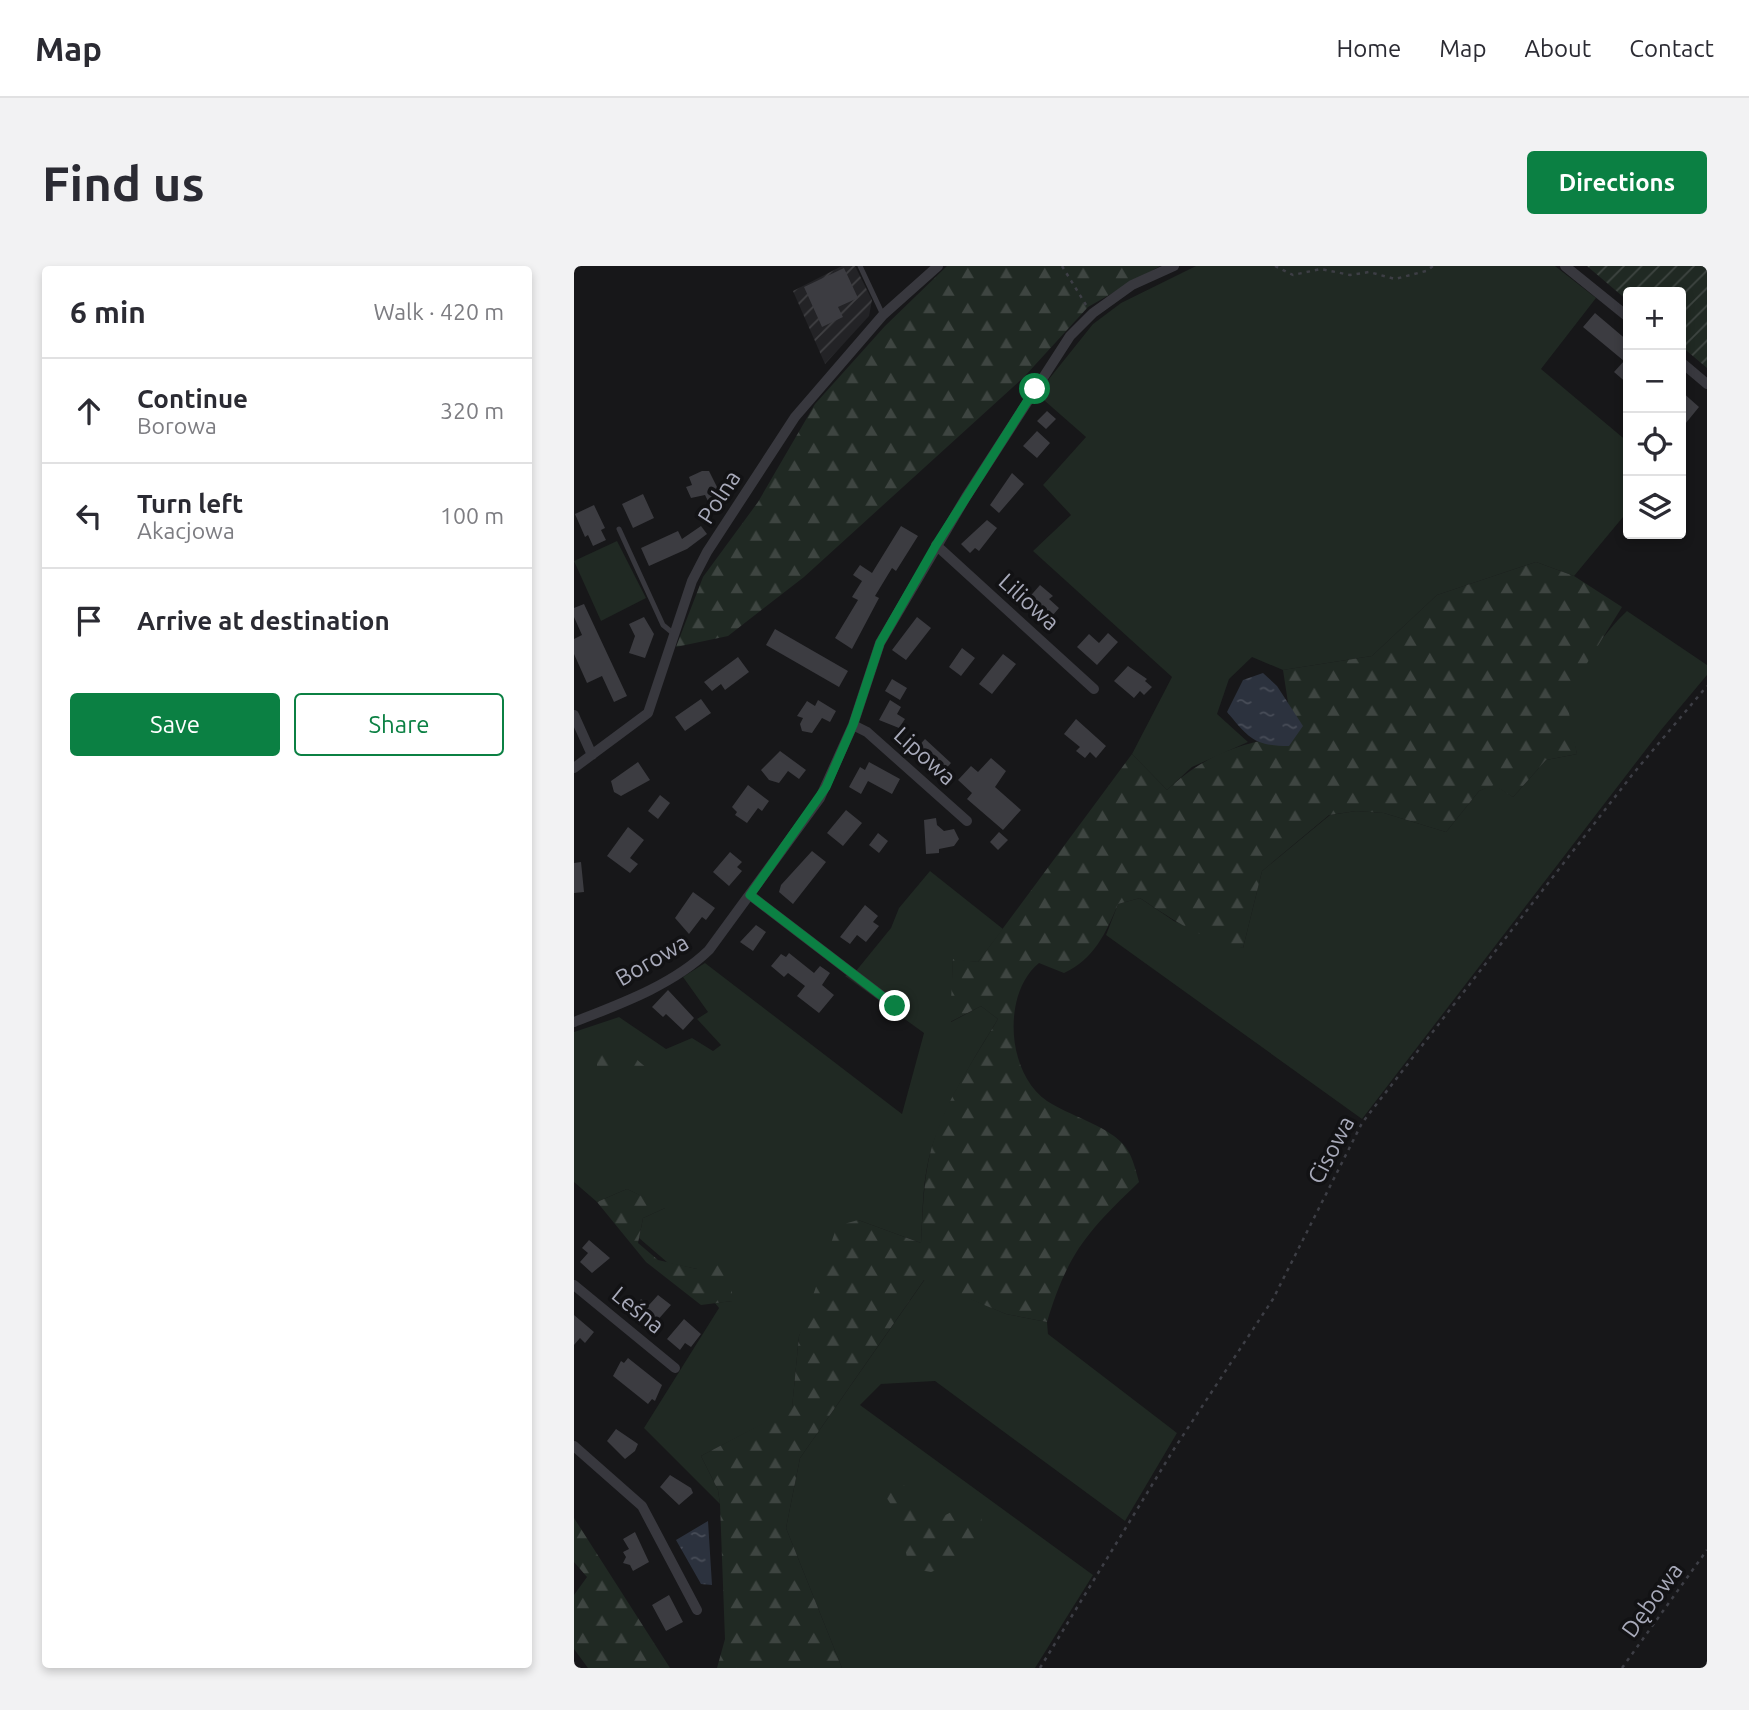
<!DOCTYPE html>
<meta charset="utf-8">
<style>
:root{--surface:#fff;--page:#f2f2f3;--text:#2b2b33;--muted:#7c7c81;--line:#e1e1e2;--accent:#0b8043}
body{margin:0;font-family:Ubuntu,sans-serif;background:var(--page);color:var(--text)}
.controls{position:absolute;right:21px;top:21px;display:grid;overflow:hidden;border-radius:7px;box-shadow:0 4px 10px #0003}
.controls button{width:63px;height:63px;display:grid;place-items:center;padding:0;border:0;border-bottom:2px solid var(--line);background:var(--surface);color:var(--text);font:35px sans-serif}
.stop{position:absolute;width:21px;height:21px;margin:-16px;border:5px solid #0b8043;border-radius:50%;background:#fff}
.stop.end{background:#0b8043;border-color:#fff;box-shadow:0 2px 7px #0008}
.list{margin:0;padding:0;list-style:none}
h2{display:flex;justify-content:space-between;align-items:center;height:91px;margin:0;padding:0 28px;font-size:30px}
h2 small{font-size:23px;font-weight:400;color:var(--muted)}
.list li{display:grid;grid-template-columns:46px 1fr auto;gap:21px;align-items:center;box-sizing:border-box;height:105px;padding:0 28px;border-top:2px solid var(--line)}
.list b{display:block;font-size:26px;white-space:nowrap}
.list p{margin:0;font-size:23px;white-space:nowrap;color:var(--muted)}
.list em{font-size:23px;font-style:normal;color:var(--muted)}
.actions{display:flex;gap:14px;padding:21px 28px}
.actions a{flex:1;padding:16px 0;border:2px solid var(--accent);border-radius:7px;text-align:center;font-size:24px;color:var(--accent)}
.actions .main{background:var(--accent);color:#fff}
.icon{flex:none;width:38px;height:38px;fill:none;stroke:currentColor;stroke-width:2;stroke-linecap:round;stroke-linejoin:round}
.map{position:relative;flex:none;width:1133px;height:1402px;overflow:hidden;border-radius:7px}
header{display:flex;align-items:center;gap:42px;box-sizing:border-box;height:98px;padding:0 35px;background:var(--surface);border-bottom:2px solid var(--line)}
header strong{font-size:33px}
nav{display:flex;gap:38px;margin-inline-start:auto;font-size:24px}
.intro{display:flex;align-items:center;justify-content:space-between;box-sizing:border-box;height:168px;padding:0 42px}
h1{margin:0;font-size:49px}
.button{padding:18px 32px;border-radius:7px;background:var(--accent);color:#fff;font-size:24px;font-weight:700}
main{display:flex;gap:42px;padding:0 42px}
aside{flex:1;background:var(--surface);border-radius:7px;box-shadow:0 4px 10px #0003}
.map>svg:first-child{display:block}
.industrial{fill:url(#industrial-furrows)}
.green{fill:#202923}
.forest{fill:url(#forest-firs)}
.garden{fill:url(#garden-furrows)}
.water{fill:url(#water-ripples)}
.building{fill:#3c3c41}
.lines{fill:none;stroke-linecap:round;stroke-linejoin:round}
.path{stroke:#3d3e45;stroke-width:2.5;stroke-dasharray:3.5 5;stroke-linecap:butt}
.service{stroke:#38383e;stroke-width:5}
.minor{stroke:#38383e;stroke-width:10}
.route{stroke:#0b8043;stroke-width:9}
.labels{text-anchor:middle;stroke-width:7;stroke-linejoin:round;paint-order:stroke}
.street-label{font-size:23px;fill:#a8aaba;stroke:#121214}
</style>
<header>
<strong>Map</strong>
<nav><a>Home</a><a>Map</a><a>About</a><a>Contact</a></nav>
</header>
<div class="intro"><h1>Find us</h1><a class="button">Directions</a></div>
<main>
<aside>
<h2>6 min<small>Walk · 420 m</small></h2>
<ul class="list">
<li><svg class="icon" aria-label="ahead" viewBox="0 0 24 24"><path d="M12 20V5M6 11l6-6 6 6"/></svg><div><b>Continue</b><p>Borowa</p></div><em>320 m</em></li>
<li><svg class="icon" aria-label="left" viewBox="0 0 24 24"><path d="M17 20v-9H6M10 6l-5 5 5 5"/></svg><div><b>Turn left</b><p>Akacjowa</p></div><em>100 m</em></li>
<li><svg class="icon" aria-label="arrive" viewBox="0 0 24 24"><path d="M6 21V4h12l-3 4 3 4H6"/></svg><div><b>Arrive at destination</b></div></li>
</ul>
<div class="actions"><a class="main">Save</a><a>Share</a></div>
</aside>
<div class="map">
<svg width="1133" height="1402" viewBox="0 0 1133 1402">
<defs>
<pattern id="industrial-furrows" width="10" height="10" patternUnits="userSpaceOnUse" patternTransform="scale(1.75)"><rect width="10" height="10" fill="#232326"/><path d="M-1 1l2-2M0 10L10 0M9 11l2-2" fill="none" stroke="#404043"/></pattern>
<pattern id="forest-firs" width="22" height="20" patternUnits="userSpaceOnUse" patternTransform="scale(1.75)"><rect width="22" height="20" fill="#202923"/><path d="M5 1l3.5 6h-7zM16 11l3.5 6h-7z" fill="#3e4541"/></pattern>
<pattern id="garden-furrows" width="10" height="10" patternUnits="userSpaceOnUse" patternTransform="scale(1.75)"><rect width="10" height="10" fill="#202923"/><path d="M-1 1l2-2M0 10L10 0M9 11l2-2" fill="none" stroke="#3e4541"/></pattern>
<pattern id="water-ripples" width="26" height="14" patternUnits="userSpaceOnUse" patternTransform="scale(1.75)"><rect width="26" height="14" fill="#2c323e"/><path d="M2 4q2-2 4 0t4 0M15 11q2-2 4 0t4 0" fill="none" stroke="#484d58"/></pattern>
</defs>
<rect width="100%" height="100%" fill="#171719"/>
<!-- industrial -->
<path class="industrial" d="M268 0H281L298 34 295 50 251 98 219 25Z"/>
<!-- green -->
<path class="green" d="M622 0H981L1022 32 967 103 1054 176V245L1000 310 962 296 863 329 798 390 709 404 678 391 655 413 643 448 674 476 618 501 593 524 558 488 598 411 459 285 497 249 469 219 512 171 463 128 519 58 547 37Z
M43 275 72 332 27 355 0 295Z
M1053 345 1133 399V409L1087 464 788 853 532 669 544 638 566 632 600 655 669 682 688 605 756 549 782 545 810 547 872 566 905 525 920 518 939 531 972 494 1003 488C1000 474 994 458 994 444 994 415 1032 364 1053 345Z
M356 605 429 663 404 696 379 694 377 756 407 740 424 753C399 794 373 835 358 881 348 912 349 946 347 977L284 954 225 1070 218 1143 127 1190 144 1224 146 1238 70 1162 145 1042 141 1037 158 1035 123 1003 94 997 65 972 69 952 91 942 53 923 23 936 0 916V766L45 751 92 783 118 772 139 785 147 779 123 753 134 746 109 711 131 697 328 848 350 767 271 710 282 705 317 662 325 642Z
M351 1013 432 1048 473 1056 474 1068 603 1167 551 1255 361 1115 307 1118 286 1139 519 1309 461 1402H268L212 1262 226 1192Z"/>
<!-- forest -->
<path class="forest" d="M373 0H586L514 41 450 111 230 311 154 370 102 381 129 311 184 236 241 138 311 60Z
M962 296 1000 310 1048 341 1005 410 994 442 1003 488 972 494 939 531 920 519 905 525 872 566 810 547 782 545 755 549 688 605 669 682C630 675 599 654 566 632L544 638C532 667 520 693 490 707L465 697C428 727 432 807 473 835 494 849 531 859 548 877 558 887 561 902 565 916 514 965 494 986 473 1056L432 1048 350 1014 226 1192 212 1262 268 1402H143L151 1373 146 1238 144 1224 127 1190 218 1142 225 1070 263 960 284 954 347 977C349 946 349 914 357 884 370 837 399 795 424 753L407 740 376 756 379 693 404 696 558 488 593 524C633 487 667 477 719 469L709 404 798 390 863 329Z
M42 784 54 786 75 804 73 820 65 821 48 806 35 805 22 817 14 811 23 801V786Z
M53 923 72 932 96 923 91 942 69 952 64 977 84 994 123 1003 135 992 158 1011V1035L127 1039 72 996 23 936Z
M315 1206 343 1231 348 1261 393 1238 408 1253 395 1292 357 1306 335 1302 325 1251 305 1220Z
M0 1252 96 1402H14L0 1383V1329L13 1311 0 1296Z"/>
<!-- garden -->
<path class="garden" d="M1013 0H1133V102L1107 80V26H1054V35Z"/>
<!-- water -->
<path class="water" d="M689 407 703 420 729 460 715 480C680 480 675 472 653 446L669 414Z
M134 1255 138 1319 127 1318 102 1274Z"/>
<!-- building -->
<path class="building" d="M270 2 284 32 264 41 269 51 248 61 230 21Z
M1021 47 1054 75V118L1040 106 1050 95 1009 61Z
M1107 125 1125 141 1107 163Z
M473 145 482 153 472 163 463 155Z
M463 165 476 177 463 192 449 180Z
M128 205H135L147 229 134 235 131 229 117 232 112 221 118 219 115 211Z
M438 207 450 218 425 247 416 239Z
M69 228 80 252 59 262 48 238Z
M20 239 31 262 27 264 32 274 19 280 14 269 11 271 1 248Z
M413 254 423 262 405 285 401 282 396 287 387 278Z
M127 260 133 268 113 283 75 300 67 282 104 265 108 273Z
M327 260 344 270 322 305 318 302 301 330 305 332 278 383 261 372 284 334 278 331 288 315 279 309 286 299 298 307Z
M466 319 479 330 475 333 485 342 473 356 452 335Z
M10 338 53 430 40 436 28 410 13 417 0 388V373L8 369 0 351V342Z
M70 351 80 368 71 392 55 387 61 370 55 358Z
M343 351 357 362 332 394 318 384Z
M201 363 274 405 265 421 192 379Z
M534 367 544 376 523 399 503 381 515 368 525 377Z
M388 382 401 392 387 410 375 401Z
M429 388 442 398 418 428 405 418Z
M164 391 175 406 151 424 147 418 138 425 130 416Z
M554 400 573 413 571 415 578 421 570 429 566 425 560 432 540 415Z
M318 413 333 422 326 434 311 425Z
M127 433 137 447 111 465 101 451Z
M244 434 262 445 256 456 248 452 238 467 228 465 226 458 229 452 223 450 233 435 241 440Z
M316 434 327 441 323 448 331 453 325 462 305 454Z
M502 453 532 480 522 492 516 486 511 492 502 485 506 481 490 468Z
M351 473 377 497 368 507 341 484Z
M206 485 232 504 225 513 214 505 205 517 195 514 187 504Z
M417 492 432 505 421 521 447 544 429 564 393 533 398 527 384 514 397 500 404 506Z
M64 496 76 514 47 530 40 526 37 515Z
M295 496 326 513 318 528 294 515 287 528 275 521 286 501 291 504Z
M174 519 195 535 188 545 184 542 173 557 161 549 163 546 158 541Z
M86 529 96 537 84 553 74 545Z
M272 544 288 557 269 580 253 567Z
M362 552 363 559 370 565 380 563 385 573 380 580 365 583V587L352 588 350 554Z
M54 561 70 574 56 592 64 598 56 607 33 590Z
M425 566 434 574 424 584 416 576Z
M304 567 314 575 305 587 295 579Z
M238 585 252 596 219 638 205 626 207 619Z
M156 586 168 596 163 601 168 605 155 620 139 606Z
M7 596 10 626 0 627V597Z
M119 626 141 642 132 654 128 651 115 668 101 652Z
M291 639 304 650 299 656 305 660 292 676 283 669 276 678 266 671Z
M182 659 192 666 179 685 166 676Z
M215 687 240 707 246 700 256 707 248 719 260 729 245 747 223 730 231 720 214 707 210 711 197 700 207 688 212 691Z
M94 724 120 752 109 764 92 748 89 751 78 741Z
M15 974 36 992 18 1007 6 996 14 987 8 982Z
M84 1029 97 1039 81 1057 61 1041 67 1033 75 1039Z
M0 1049 20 1066 11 1077 6 1072 0 1079Z
M110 1053 127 1068 117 1081 111 1077 106 1084 93 1073Z
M54 1092 88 1119 81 1135 78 1133 74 1138 39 1110 47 1095 50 1097Z
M42 1163 64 1178 61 1185 51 1193 33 1175Z
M96 1209 117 1222 119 1227 105 1239 86 1221Z
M61 1266 75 1296 59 1305 56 1299 49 1297 52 1291 49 1286 55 1283 49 1273Z
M95 1329 109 1356 92 1365 78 1339Z"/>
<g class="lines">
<!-- path -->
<path class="path" d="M488 0 512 39
M701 0 719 9 747 3 776 9 795 6 821 13 852 5 859 0
M466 1402 600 1183 699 1033 788 857 1058 509 1133 420
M1048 1402 1133 1284"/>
<!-- service -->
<path class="service" d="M286 0 309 49
M45 263 89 359 100 368"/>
<!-- minor -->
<path class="minor" d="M991 0 1054 51
M1107 96 1133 118
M362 279 520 423
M0 449 18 489
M279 459 293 466 393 555
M0 502 74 447 118 315 133 286 221 151 309 49 364 0
M176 629 321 740
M0 756C46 738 99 719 135 684L246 532 279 459 306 377 392 231 496 70 519 47 558 19 600 0
M0 1019 101 1102
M0 1180 68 1240 123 1344"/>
</g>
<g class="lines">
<!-- route -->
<path class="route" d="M321 740 176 629 252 521 279 459 306 377 362 279 461 123"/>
</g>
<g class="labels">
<!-- street labels -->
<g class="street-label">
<text transform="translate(145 231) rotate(-57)" y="8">Polna</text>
<text transform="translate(455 336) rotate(42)" y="8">Liliowa</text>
<text transform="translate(351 490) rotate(42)" y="8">Lipowa</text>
<text transform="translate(78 694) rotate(-30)" y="8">Borowa</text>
<text transform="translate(757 884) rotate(-62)" y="8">Cisowa</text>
<text transform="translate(64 1044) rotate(39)" y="8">Leśna</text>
<text transform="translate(1078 1334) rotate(-54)" y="8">Dębowa</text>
</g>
</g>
</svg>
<div class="controls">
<button>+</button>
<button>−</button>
<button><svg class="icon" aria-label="locate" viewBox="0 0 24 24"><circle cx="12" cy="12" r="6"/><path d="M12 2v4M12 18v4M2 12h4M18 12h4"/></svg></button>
<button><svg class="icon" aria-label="layers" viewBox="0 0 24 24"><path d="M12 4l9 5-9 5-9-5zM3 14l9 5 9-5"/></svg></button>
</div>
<div class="stop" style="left:461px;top:123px"></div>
<div class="stop end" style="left:321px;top:740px"></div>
</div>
</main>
